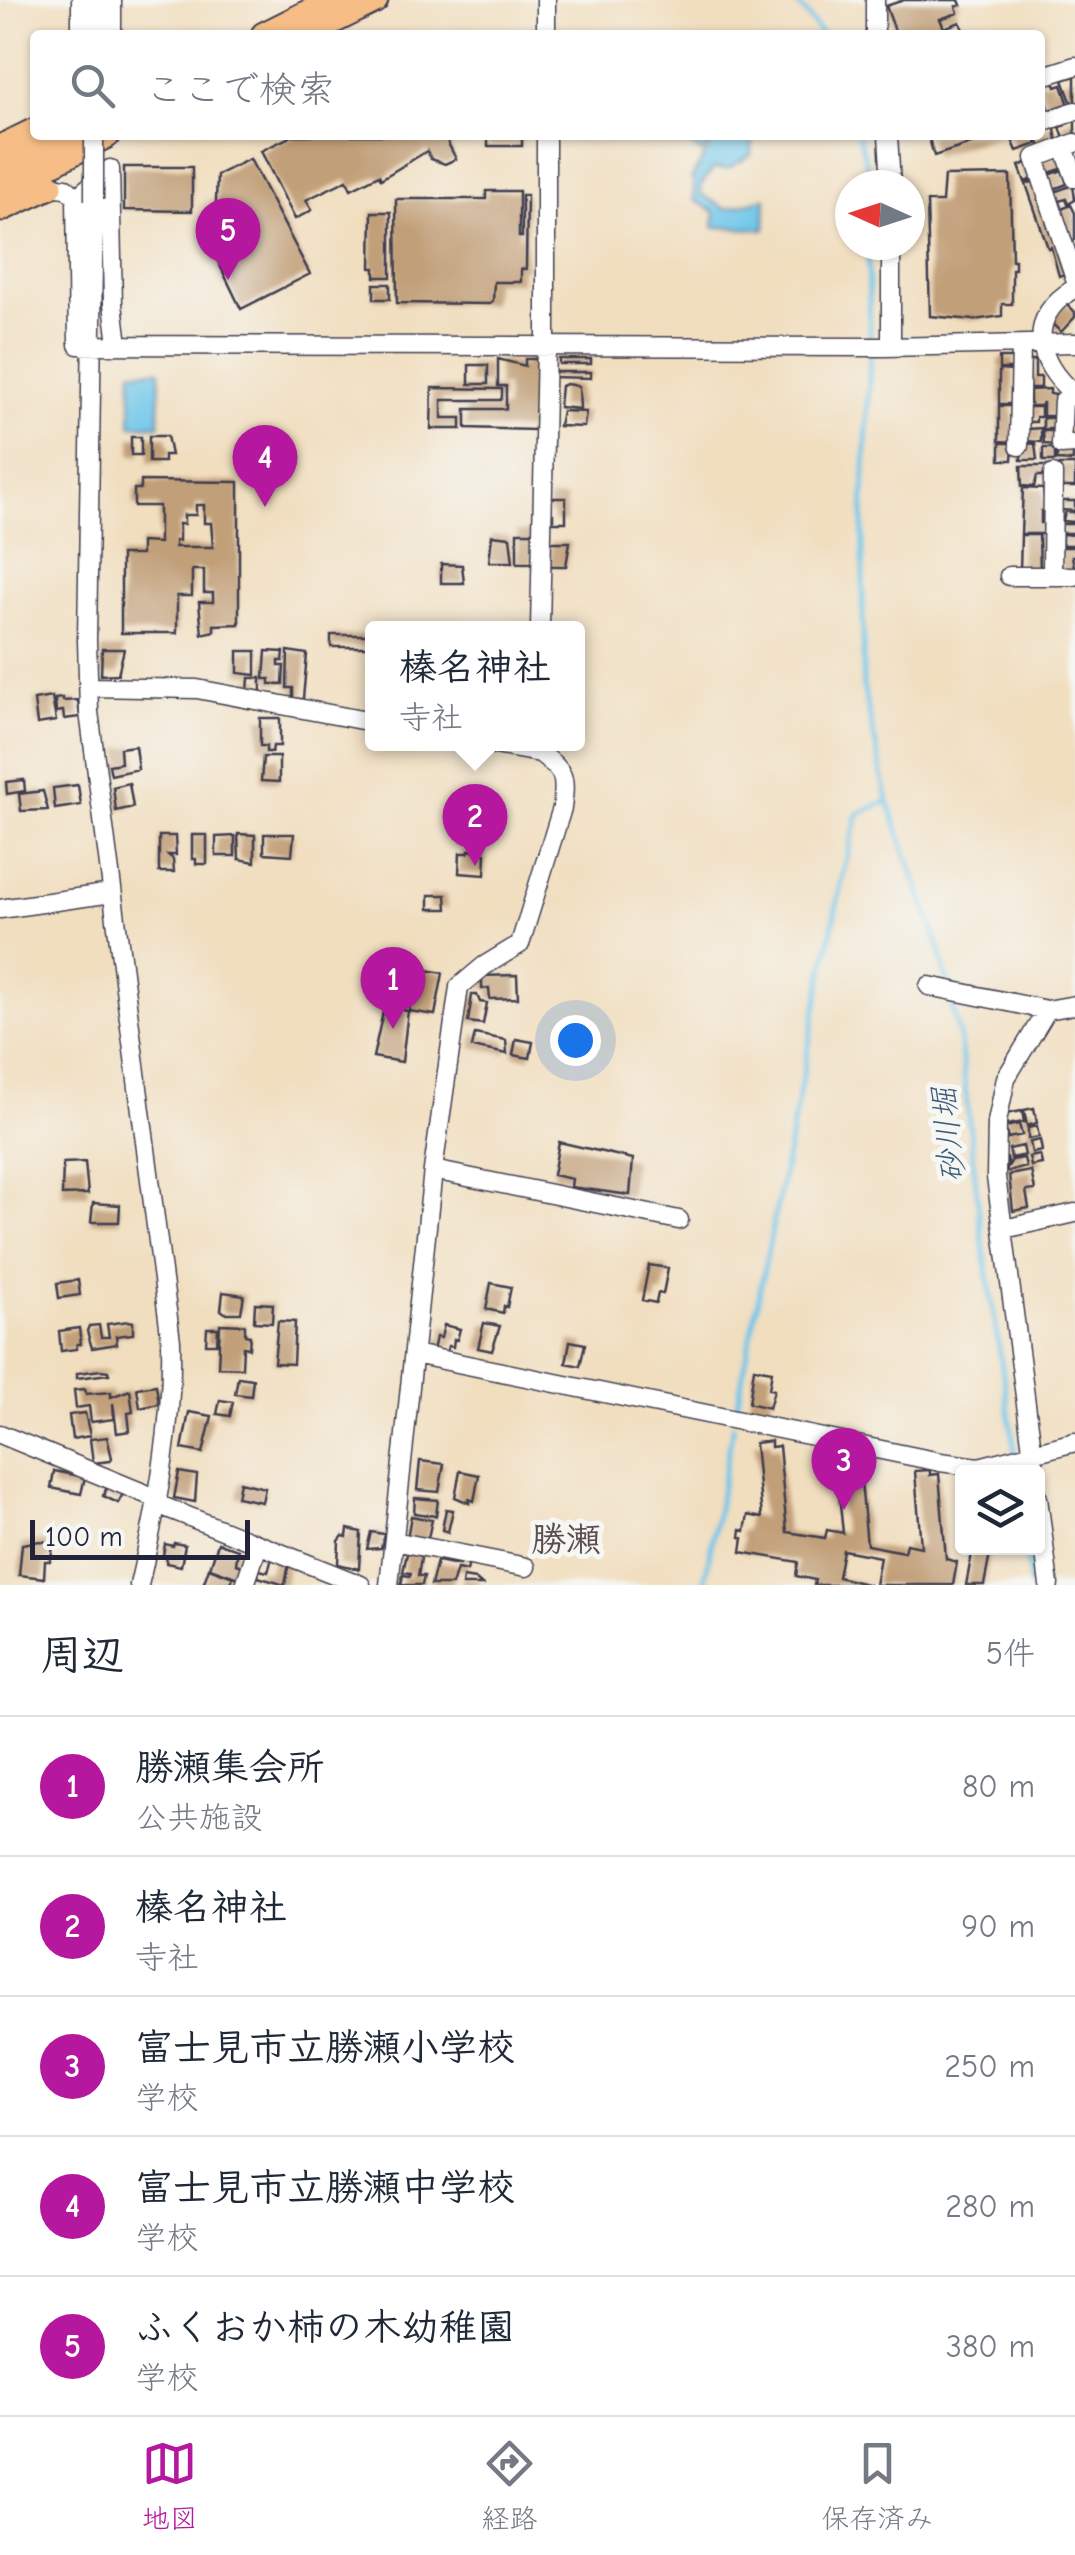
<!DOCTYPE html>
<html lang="ja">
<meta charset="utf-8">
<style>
:root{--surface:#fff;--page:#f6f6f7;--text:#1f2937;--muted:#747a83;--line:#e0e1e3;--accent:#b5179e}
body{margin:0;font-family:"Comic Neue","Klee One",sans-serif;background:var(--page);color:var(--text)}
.controls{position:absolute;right:30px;bottom:30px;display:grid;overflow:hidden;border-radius:10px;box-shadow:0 2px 8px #0004}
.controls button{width:90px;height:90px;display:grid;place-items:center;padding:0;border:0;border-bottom:2px solid var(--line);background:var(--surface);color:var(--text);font:50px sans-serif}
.compass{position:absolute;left:835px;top:170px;width:90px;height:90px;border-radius:50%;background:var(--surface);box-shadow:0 2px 8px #0004;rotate:273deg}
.scale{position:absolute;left:30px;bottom:25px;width:220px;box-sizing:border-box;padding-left:10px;border:5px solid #22223b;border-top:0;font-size:28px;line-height:35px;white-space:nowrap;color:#22223b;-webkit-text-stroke:8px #f6f6f2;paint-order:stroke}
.you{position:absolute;left:575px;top:1040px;width:35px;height:35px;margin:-25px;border:8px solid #fff;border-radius:50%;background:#1a73e8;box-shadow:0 0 0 15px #1a73e833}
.badge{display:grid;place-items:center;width:65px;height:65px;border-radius:50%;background:var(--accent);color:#fff;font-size:32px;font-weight:700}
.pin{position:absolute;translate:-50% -82px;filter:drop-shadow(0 2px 5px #0008)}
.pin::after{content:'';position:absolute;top:52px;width:35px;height:30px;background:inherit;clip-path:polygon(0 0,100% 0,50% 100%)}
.popup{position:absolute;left:365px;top:621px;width:220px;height:130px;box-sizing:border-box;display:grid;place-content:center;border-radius:10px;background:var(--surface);filter:drop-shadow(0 2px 8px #0005);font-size:32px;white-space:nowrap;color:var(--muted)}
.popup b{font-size:38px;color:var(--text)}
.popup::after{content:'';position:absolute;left:50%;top:100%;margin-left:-20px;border:20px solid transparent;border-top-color:var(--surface)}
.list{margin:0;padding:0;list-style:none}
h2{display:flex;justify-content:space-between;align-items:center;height:130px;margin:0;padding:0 40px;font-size:42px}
h2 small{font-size:32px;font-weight:400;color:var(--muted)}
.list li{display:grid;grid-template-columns:65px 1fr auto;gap:30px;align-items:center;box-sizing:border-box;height:140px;padding:0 40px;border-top:2px solid var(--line)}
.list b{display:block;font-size:38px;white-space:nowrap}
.list p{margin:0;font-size:32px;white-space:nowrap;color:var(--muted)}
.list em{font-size:32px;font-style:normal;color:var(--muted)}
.icon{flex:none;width:55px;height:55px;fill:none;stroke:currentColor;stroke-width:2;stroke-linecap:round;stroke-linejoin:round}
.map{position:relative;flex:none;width:1075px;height:1585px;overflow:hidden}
.search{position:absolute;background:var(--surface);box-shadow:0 2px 8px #0004;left:30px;right:30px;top:30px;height:110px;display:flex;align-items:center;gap:25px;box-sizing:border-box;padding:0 35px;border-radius:10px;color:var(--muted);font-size:38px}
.sheet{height:830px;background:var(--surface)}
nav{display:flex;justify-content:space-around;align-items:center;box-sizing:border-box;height:140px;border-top:2px solid var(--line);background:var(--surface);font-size:28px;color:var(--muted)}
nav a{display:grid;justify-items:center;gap:5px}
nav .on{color:var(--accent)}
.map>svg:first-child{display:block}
.water{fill:#6bc4e9;stroke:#467392;stroke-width:2.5}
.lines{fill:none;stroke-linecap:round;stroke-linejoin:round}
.stream{stroke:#6bc4e9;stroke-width:5}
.building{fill:#c19f78;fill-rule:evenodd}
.minor-casing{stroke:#413e4f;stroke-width:21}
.highway-casing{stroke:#413e4f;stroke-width:29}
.minor{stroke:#fff;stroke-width:18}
.highway{stroke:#f6be86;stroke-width:25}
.minor-bridge-casing{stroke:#413e4f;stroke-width:21;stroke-linecap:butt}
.minor-bridge{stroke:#fff;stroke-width:18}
.labels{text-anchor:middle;stroke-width:10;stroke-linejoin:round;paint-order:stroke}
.water-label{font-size:32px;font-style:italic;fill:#3c5b78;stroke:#f6f6f2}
.quarter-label{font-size:35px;font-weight:bold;fill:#5a4e50;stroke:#f6f6f2}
</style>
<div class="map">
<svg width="1075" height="1585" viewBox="0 0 1075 1585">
<rect width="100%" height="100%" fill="#f6f6f2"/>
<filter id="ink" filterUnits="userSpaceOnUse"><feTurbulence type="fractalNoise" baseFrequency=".01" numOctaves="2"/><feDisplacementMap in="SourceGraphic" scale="20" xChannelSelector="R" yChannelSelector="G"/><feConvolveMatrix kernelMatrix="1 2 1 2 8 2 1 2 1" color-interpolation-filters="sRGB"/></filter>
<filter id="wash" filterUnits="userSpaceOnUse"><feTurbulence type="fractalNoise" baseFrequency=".0048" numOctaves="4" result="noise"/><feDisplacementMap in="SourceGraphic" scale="40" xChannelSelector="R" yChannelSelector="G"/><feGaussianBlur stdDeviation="2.25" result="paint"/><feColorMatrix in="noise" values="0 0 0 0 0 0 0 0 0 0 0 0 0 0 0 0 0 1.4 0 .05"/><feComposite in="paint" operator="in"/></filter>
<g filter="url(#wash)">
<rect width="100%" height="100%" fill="#f1debf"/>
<!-- water -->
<path class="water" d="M682 135H754L751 155 729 168 713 169 701 185V194L726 209 766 198 765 229 714 227 715 212 694 200V181L691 179 712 143 709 141 702 153 687 143Z
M160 370 159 425H131L132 371Z"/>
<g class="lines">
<!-- stream -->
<path class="stream" d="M795 0 822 35
M858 135 867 166V185
M868 245 870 342
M870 353 863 517V686L888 801 939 947 948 984
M950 995 960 1041 981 1230 1018 1472
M735 1415 843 874 858 814 888 801
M1026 1548 1030 1585
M704 1585 733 1426"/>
</g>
<g id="blocks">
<!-- building -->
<path class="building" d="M904 0H959L961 5 956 6 958 13 940 19 944 28 960 22 965 35H886L895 31 886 6Z
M1075 76V112L1063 80Z
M1053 79 1056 87 1062 85 1069 105 1050 112 1040 84Z
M1075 118V135L1064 139 1060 127 1064 126 1062 123Z
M1054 125 1057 140 1041 148 1037 135Z
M294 135H444L456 159 445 164 431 159 427 151 381 179 379 175 351 189 347 180 306 200 312 210 295 219 261 151Z
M488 135H522V146H488Z
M928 135H995V136L934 156Z
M1010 135H1035L1037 144 1017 151Z
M1063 156 1067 167 1046 174 1041 160Z
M250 159 310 274 241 309 214 253 217 175Z
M1029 162 1035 178 1025 182 1019 166Z
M124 167H192V211L124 210Z
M1062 170 1067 184 1051 190 1047 176Z
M1010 175 1012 260H1015V269H1012V304H1002V316L974 320 930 316 927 202H942L944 176Z
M1035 181 1042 195 1037 200 1042 198 1065 274 1059 276 1051 247 1048 248 1026 184Z
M1073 185 1075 200 1068 204 1066 199 1059 201 1056 199 1054 192Z
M486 191H519V237H522V195H527L526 269H521V282H494L493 301 490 304 397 303 396 199H486Z
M1071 205 1075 213V240L1068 242 1057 211Z
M372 212H391V277H375V268H371Z
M374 284H390V299H374Z
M1066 303 1075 312V317L1061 332 1049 321Z
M999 358H1014L1013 369H999Z
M498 359 525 366V359H538L535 430 466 428V409H506V386H498Z
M559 359H591V364H559Z
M1027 360H1035V377H1041V388H1025Z
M469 365H488V384H469Z
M999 370 1013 371V404H999Z
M551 372H591V378L551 377Z
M566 384 579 386 580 409 559 407 561 386Z
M432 388 502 389V396L501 400H442V418H461V429H431Z
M1050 389V394L1057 395V416H1043V402L1041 406H1030V390Z
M999 406H1012L1015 442 999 441Z
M1027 407H1041V417H1036V422H1027Z
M1069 408 1075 410V437H1069Z
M562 411 586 412 584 427 559 426Z
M1043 418H1057V429H1043Z
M1041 428V442L1025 441 1028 429Z
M1043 431H1056V445L1044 444Z
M149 436H167L171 455H164V462H149Z
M131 437H141V455H131Z
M1000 443H1013L1012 460H1000Z
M1025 443 1035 444 1037 460H1021V446Z
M1043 448H1055V461H1043Z
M1073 449V461L1057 460V452Z
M1059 465H1075V487H1057Z
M1021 466H1048V476H1037L1034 487 1022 486Z
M141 481 239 482V624L214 625V631L202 634 199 602H213V593H204V570H192V596H177V633H121V555H141V542L159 543V506H134V489H141ZM196 505H204V523H211L213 547H175V541H179V524H184V515H196Z
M1023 488 1043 489 1046 511H1041V523H1046V534H1021Z
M549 498H566V522H553V514H549Z
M1061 501H1075V511L1060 510Z
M1065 512H1075V522L1063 521Z
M1057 524H1075V533H1057Z
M517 532H533L535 563H517Z
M1062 534 1075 535V545H1062Z
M492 535 510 537 513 562H489Z
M1021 535H1039L1040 572H1020Z
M551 542H570L566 566H550Z
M1059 547H1075V556H1072L1075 571H1061Z
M441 564 462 565 464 583H441Z
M331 635H372V647H331Z
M102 649H124L118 674 101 675Z
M238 651H256V675L238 673Z
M266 651 284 652 283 661H279V666H284L283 684H270V679H264Z
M288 651 307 654 303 699H293V688H287Z
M249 678H261V691H248Z
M52 697 56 721 37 724 34 700Z
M62 698 63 701 78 700 80 717 64 719 63 711 56 712 55 699Z
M260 718H280V746H273L272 752H266V746H260Z
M135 746 138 769 111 775 109 765 121 763 120 748Z
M263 757H279V782L261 781Z
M24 780 25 791 7 794 6 782Z
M129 783 133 807 116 811 113 787Z
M78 785 81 805 55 809 53 788Z
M43 791 48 810 21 811 19 794Z
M468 826a7 7 0 1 1 14 0a7 7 0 1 1-14 0Z
M238 834 255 835V862L239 859Z
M264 834H294L292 855 264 853Z
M192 835H207V864H196V859H192Z
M159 836H175L176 855H168L173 859 174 872H159Z
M235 836V856H216V837Z
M469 850 486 854 485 875 459 873 460 853H468Z
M429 895H446L447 909H429Z
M416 968 443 973 435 1015 409 1011Z
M517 975 518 998 490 999 489 988 482 989V976Z
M472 995H477L480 1002 487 1003 483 1024 468 1022Z
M392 1008 408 1011 402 1062 373 1057 383 1012 391 1014Z
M475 1034 506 1040 507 1054 472 1047Z
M516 1039 533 1042 530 1058 513 1055Z
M1034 1108 1037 1123 1027 1126 1024 1110Z
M1022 1111 1024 1122 1007 1125 1005 1114Z
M1019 1124 1022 1135 1008 1138 1005 1127Z
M1037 1126 1039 1137 1028 1139V1128Z
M1040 1140 1042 1151 1032 1153 1030 1142Z
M559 1142 633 1159 630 1195 571 1187 572 1179 553 1175Z
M1023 1146 1025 1155 1011 1158 1009 1149Z
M1040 1155 1042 1164 1031 1166 1029 1157Z
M1007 1157 1009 1165 1012 1160 1024 1158 1026 1167 1007 1172Z
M85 1162 88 1194 62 1195 63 1163Z
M1031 1171 1035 1190 1026 1191 1029 1208 1013 1211 1009 1175Z
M93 1203 120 1205 119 1222H91Z
M649 1265 668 1268 663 1294 658 1293 656 1303 642 1300Z
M78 1280 80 1295 59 1298 57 1283Z
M491 1283 511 1287 507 1307 504 1306 503 1313 486 1309Z
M223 1292 244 1295 241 1313H225L221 1310Z
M255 1303 273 1304 272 1323 254 1322Z
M129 1321 133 1322V1334L116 1336 117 1344 92 1348 87 1331 89 1326 99 1325 101 1337H109L107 1324Z
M278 1321 295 1322 293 1364 274 1363Z
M484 1323 500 1326 492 1351 478 1348Z
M220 1324 245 1325V1335L250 1336 249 1348 243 1347 242 1368 218 1367Z
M444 1325 460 1329 457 1340 454 1339 453 1347 448 1346 446 1354 433 1351 436 1337 441 1338Z
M79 1328 81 1344H77L76 1349 61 1351 59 1331Z
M207 1328H218L217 1344H206Z
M570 1341 585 1344 580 1366 566 1363Z
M754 1368 772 1371 769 1389 774 1390 769 1408 749 1403Z
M101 1370 108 1371 109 1374 77 1378V1373Z
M238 1377 253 1379 251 1396 235 1394Z
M156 1385 159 1404 140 1408 137 1388Z
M85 1389 86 1394 111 1392V1397L130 1390 133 1412 128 1413 130 1431 117 1433 113 1403 114 1419 91 1422 89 1406 76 1408 74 1390Z
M220 1400 233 1402 230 1416 217 1414Z
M189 1412 212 1416 203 1453 182 1449Z
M85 1413 90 1436 72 1439 69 1415Z
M107 1437 112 1458 110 1461 93 1463 90 1439Z
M771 1441V1447L779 1446 787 1532 825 1538 827 1530 843 1533 835 1457 851 1456V1461L859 1460 867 1545 904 1552 906 1544 921 1547 915 1471 930 1470V1475L939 1474 946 1559 957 1562 953 1585H875L880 1557 843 1550 838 1577 870 1585H814L815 1580 796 1576 798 1562 741 1552 743 1538 740 1537 741 1530 745 1531 748 1515 762 1518 755 1443Z
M420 1461 444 1464 439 1492 417 1490Z
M54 1471 85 1477 81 1494 51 1488Z
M460 1471 479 1475 474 1501 469 1499V1503L455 1497Z
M179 1472 197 1475 195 1502 174 1498Z
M240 1482 265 1488 262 1502 237 1497Z
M109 1483 125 1490 118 1503 103 1496Z
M415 1498 438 1500 436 1516 414 1513Z
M446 1509 453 1510 448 1532 442 1530Z
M411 1516 432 1520 427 1542 407 1538Z
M348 1529 361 1532 359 1569 338 1564 339 1541 343 1536 347 1537Z
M371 1532 384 1534 381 1548 367 1549Z
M40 1541 54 1543 50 1561H45L44 1578 19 1575 22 1544Z
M174 1543 185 1545 181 1566 166 1563 167 1556 163 1555 165 1544 173 1546Z
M218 1543 238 1550 236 1564 245 1567 241 1579 210 1568Z
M973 1548 991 1549 984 1585H966Z
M408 1549 422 1552 418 1576H424L422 1585H401L403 1575 410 1576 411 1573 403 1572Z
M272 1558 289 1563 285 1585 258 1577 259 1570 268 1572Z
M460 1560 469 1562 467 1571 457 1569 452 1585H431L437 1561 459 1565Z
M209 1568 233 1577 230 1585H203Z
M463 1577 475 1579 482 1585H462Z"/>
</g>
</g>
<g filter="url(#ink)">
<use href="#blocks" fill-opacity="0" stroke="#413e4f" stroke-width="2.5"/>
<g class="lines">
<defs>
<path id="minor" d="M81 0V35
M94 0V35
M546 0V35
M112 35V0
M875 35V0
M1040 77 1075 66
M1040 110 1044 122 1075 111
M888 135 891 185
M1075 143 1035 158 1075 279
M1064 147 1075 178
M50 186 66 188 76 197 78 345 884 347 1075 343
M84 191 110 169 113 304 118 344
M94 200 87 640 89 712 171 1341C173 1424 158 1504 139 1585
M1075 288C1025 317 1036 362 1075 395
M891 347V245
M1073 394 1063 401 1061 445 1075 444
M1019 446 1021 345
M1009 576H1075
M1052 576 1053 474
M540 628 546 345V135
M88 687 197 689 372 722
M489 744 540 753
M0 909 112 893
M929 986 1047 1010 1075 1005
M433 1170 679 1220
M1004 1229 1075 1213
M414 1354 940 1462 979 1467 1075 1442
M0 1434 158 1499
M1035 1472 996 1177 997 1122 1006 1078 1047 1010
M1038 1498 1049 1585
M157 1504 361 1585
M394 1541 526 1567
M245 1585 258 1545
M389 1585 433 1170 459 987 484 966 520 944 562 808C566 776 565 772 540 753L539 744"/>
<path id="highway" d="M264 35 334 0
M305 35 375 0
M0 148 35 131
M0 168 65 135
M0 189 107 135
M0 209 50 186"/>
</defs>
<!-- minor casing -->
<use href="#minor" class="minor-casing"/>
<!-- highway casing -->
<use href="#highway" class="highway-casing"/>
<!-- minor -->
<use href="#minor" class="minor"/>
<!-- highway -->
<use href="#highway" class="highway"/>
<defs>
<path id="minor-bridge" d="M94 200V135"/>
</defs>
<!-- minor-bridge casing -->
<use href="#minor-bridge" class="minor-bridge-casing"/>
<!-- minor-bridge -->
<use href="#minor-bridge" class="minor-bridge"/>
</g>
</g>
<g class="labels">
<!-- water labels -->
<g class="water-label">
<text transform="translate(948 1135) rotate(-96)" y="11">砂川堀</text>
</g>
<!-- quarter labels -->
<g class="quarter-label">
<text x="566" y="1551">勝瀬</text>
</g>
</g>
</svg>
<div class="controls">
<button><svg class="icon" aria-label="layers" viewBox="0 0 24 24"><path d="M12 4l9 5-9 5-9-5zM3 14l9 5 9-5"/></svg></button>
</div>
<svg class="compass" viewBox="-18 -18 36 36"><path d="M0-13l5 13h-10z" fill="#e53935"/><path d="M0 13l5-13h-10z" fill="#747a83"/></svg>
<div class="scale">100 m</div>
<div class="you"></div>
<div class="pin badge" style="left:393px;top:1029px">1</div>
<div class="pin badge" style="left:475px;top:866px">2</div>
<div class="popup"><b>榛名神社</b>寺社</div>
<div class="pin badge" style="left:844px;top:1510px">3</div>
<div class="pin badge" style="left:265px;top:507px">4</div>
<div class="pin badge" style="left:228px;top:280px">5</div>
<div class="search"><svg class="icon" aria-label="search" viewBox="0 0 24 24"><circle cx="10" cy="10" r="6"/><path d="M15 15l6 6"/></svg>ここで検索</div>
</div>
<section class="sheet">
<h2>周辺<small>5件</small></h2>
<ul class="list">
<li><span class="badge">1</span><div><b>勝瀬集会所</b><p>公共施設</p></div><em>80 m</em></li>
<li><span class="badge">2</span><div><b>榛名神社</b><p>寺社</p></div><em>90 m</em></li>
<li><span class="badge">3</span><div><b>富士見市立勝瀬小学校</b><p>学校</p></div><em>250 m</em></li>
<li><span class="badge">4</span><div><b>富士見市立勝瀬中学校</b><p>学校</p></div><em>280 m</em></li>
<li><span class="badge">5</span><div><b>ふくおか柿の木幼稚園</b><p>学校</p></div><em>380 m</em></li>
</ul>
</section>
<nav>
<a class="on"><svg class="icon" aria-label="map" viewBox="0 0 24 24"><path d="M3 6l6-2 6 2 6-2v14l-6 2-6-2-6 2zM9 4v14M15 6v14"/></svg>地図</a>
<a><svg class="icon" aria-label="directions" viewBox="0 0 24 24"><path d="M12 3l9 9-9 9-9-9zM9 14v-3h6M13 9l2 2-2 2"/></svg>経路</a>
<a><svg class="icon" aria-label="saved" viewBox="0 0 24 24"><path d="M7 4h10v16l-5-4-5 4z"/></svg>保存済み</a>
</nav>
